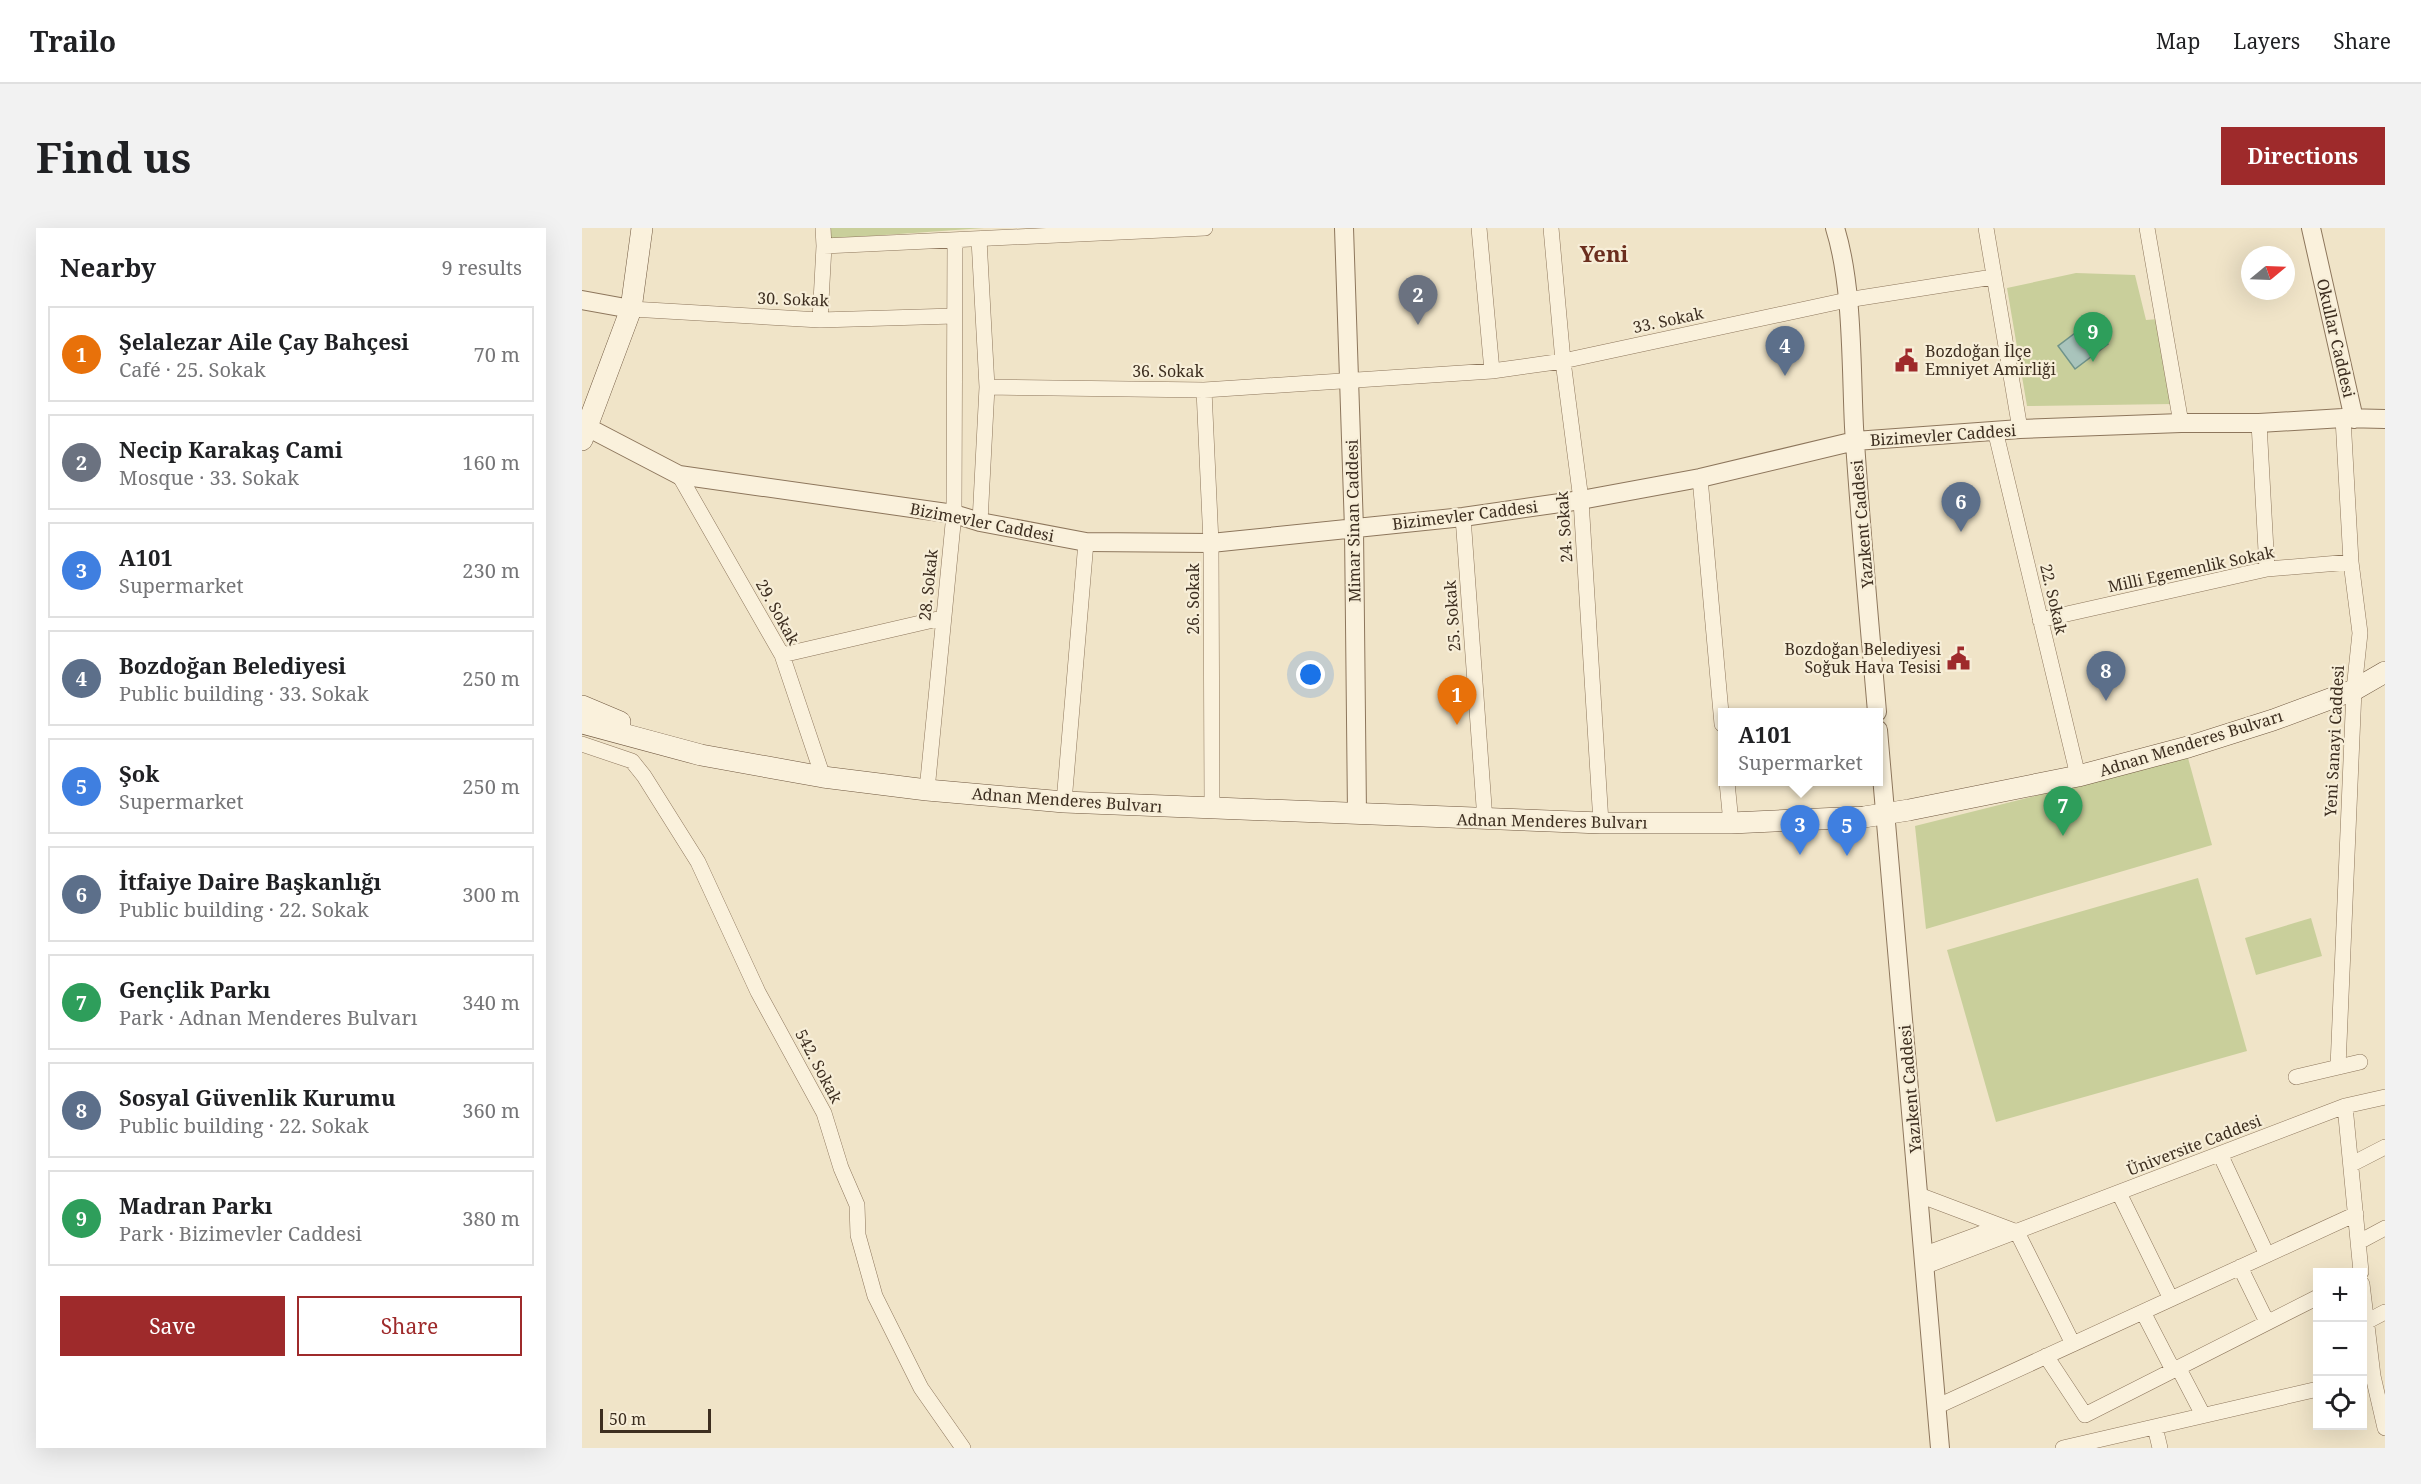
<!DOCTYPE html>
<meta charset="utf-8">
<style>
:root{--surface:#fff;--page:#f2f2f2;--text:#202124;--muted:#757577;--line:#e0e0e0;--accent:#9e2a2b}
body{margin:0;font-family:"Noto Serif",serif;background:var(--page);color:var(--text)}
.controls{position:absolute;right:18px;bottom:18px;display:grid;overflow:hidden;border-radius:0px;box-shadow:0 6px 24px #0002}
.controls button{width:54px;height:54px;display:grid;place-items:center;padding:0;border:0;border-bottom:2px solid var(--line);background:var(--surface);color:var(--text);font:30px sans-serif}
.compass{position:absolute;left:1659px;top:18px;width:54px;height:54px;border-radius:50%;background:var(--surface);box-shadow:0 6px 24px #0002;rotate:71deg}
.scale{position:absolute;left:18px;bottom:15px;width:111px;box-sizing:border-box;padding-left:6px;border:3px solid #3d2e20;border-top:0;font-size:16px;line-height:21px;white-space:nowrap;color:#3d2e20;-webkit-text-stroke:4px #f7eed8;paint-order:stroke}
.you{position:absolute;left:729px;top:447px;width:21px;height:21px;margin:-15px;border:4px solid #fff;border-radius:50%;background:#1a73e8;box-shadow:0 0 0 9px #1a73e833}
.badge{display:grid;place-items:center;width:39px;height:39px;border-radius:50%;background:var(--accent);color:#fff;font-size:20px;font-weight:700}
.pin{position:absolute;translate:-50% -50px;filter:drop-shadow(0 2px 3px #0008)}
.pin::after{content:'';position:absolute;top:32px;width:21px;height:18px;background:inherit;clip-path:polygon(0 0,100% 0,50% 100%)}
.popup{position:absolute;left:1136px;top:480px;width:165px;height:78px;box-sizing:border-box;display:grid;place-content:center;border-radius:0px;background:var(--surface);filter:drop-shadow(0 2px 4px #0005);font-size:20px;white-space:nowrap;color:var(--muted)}
.popup b{font-size:22px;color:var(--text)}
.popup::after{content:'';position:absolute;left:50%;top:100%;margin-left:-12px;border:12px solid transparent;border-top-color:var(--surface)}
.list{margin:0;padding:0;list-style:none}
h2{display:flex;justify-content:space-between;align-items:center;height:78px;margin:0;padding:0 24px;font-size:26px}
h2 small{font-size:20px;font-weight:400;color:var(--muted)}
.list li{display:grid;grid-template-columns:39px 1fr auto;gap:18px;align-items:center;box-sizing:border-box;height:96px;margin:0 12px 12px;padding:0 12px;border:2px solid var(--line);border-radius:0px}
.list b{display:block;font-size:22px;white-space:nowrap}
.list p{margin:0;font-size:20px;white-space:nowrap;color:var(--muted)}
.list em{font-size:20px;font-style:normal;color:var(--muted)}
.actions{display:flex;gap:12px;padding:18px 24px}
.actions a{flex:1;padding:14px 0;border:2px solid var(--accent);border-radius:0px;text-align:center;font-size:21px;color:var(--accent)}
.actions .main{background:var(--accent);color:#fff}
.icon{flex:none;width:33px;height:33px;fill:none;stroke:currentColor;stroke-width:2;stroke-linecap:round;stroke-linejoin:round}
.map{position:relative;flex:none;width:1803px;height:1220px;overflow:hidden;border-radius:0px}
header{display:flex;align-items:center;gap:36px;box-sizing:border-box;height:84px;padding:0 30px;background:var(--surface);border-bottom:2px solid var(--line)}
header strong{font-size:28px}
nav{display:flex;gap:33px;margin-inline-start:auto;font-size:21px}
.intro{display:flex;align-items:center;justify-content:space-between;box-sizing:border-box;height:144px;padding:0 36px}
h1{margin:0;font-size:42px}
.button{padding:15px 27px;border-radius:0px;background:var(--accent);color:#fff;font-size:21px;font-weight:700}
main{display:flex;gap:36px;padding:0 36px}
aside{flex:1;background:var(--surface);border-radius:0px;box-shadow:0 6px 24px #0002}
.map>svg:first-child{display:block}
.green{fill:#c9cf9b}
.water{fill:#a9c4bc;stroke:#6f938a;stroke-width:1.5}
.lines{fill:none;stroke-linecap:round;stroke-linejoin:round}
.minor-casing{stroke:#8d765c;stroke-width:16}
.tertiary-casing{stroke:#8d765c;stroke-width:20}
.secondary-casing{stroke:#6f573f;stroke-width:22}
.minor{stroke:#faf1dc;stroke-width:15}
.tertiary{stroke:#faf1dc;stroke-width:18}
.secondary{stroke:#faf1dc;stroke-width:21}
.labels{text-anchor:middle;stroke-width:4.5;stroke-linejoin:round;paint-order:stroke}
.street-label{font-size:16px;fill:#3d2e20;stroke:#f7eed8}
.poi-label{font-size:16px;fill:#3d2e20;stroke:#f7eed8;text-anchor:start}
.district-label{font-size:22px;font-weight:bold;fill:#6b2e1e;stroke:#f7eed8}
</style>
<header>
<strong>Trailo</strong>
<nav><a>Map</a><a>Layers</a><a>Share</a></nav>
</header>
<div class="intro"><h1>Find us</h1><a class="button">Directions</a></div>
<main>
<aside>
<h2>Nearby<small>9 results</small></h2>
<ul class="list">
<li><span class="badge" style="background:#e8710a">1</span><div><b>Şelalezar Aile Çay Bahçesi</b><p>Café · 25. Sokak</p></div><em>70 m</em></li>
<li><span class="badge" style="background:#6b7280">2</span><div><b>Necip Karakaş Cami</b><p>Mosque · 33. Sokak</p></div><em>160 m</em></li>
<li><span class="badge" style="background:#3f7fe0">3</span><div><b>A101</b><p>Supermarket</p></div><em>230 m</em></li>
<li><span class="badge" style="background:#5c6f8a">4</span><div><b>Bozdoğan Belediyesi</b><p>Public building · 33. Sokak</p></div><em>250 m</em></li>
<li><span class="badge" style="background:#3f7fe0">5</span><div><b>Şok</b><p>Supermarket</p></div><em>250 m</em></li>
<li><span class="badge" style="background:#5c6f8a">6</span><div><b>İtfaiye Daire Başkanlığı</b><p>Public building · 22. Sokak</p></div><em>300 m</em></li>
<li><span class="badge" style="background:#2e9e5b">7</span><div><b>Gençlik Parkı</b><p>Park · Adnan Menderes Bulvarı</p></div><em>340 m</em></li>
<li><span class="badge" style="background:#5c6f8a">8</span><div><b>Sosyal Güvenlik Kurumu</b><p>Public building · 22. Sokak</p></div><em>360 m</em></li>
<li><span class="badge" style="background:#2e9e5b">9</span><div><b>Madran Parkı</b><p>Park · Bizimevler Caddesi</p></div><em>380 m</em></li>
</ul>
<div class="actions"><a class="main">Save</a><a>Share</a></div>
</aside>
<div class="map">
<svg width="1803" height="1220" viewBox="0 0 1803 1220">
<rect width="100%" height="100%" fill="#f0e4c8"/>
<!-- green -->
<path class="green" d="M245 0H402L246 11Z
M1494 45 1553 47 1564 92 1576 91 1591 176 1445 178 1425 60Z
M1606 530 1630 617 1344 701 1333 598Z
M1616 650 1665 823 1414 894 1365 722Z
M1729 690 1740 728 1674 747 1663 710Z"/>
<!-- water -->
<path class="water" d="M1509 93 1526 116 1493 141 1476 118Z"/>
<g class="lines">
<defs>
<path id="minor" d="M897 0 910 143
M969 0 981 133 999 272 1019 595
M1404 0 1438 201
M1565 0 1599 195
M397 11 405 159 398 294
M242 18 623 0
M49 81 238 92 372 88
M238 92 242 18 241 0
M405 159 622 162 910 143 981 133 1265 72 1411 49
M622 162 629 315 630 580
M1677 195 1685 341
M1413 202 1496 548
M97 247 200 427 241 549
M1118 250 1140 496
M881 289 903 592
M1458 392 1685 341 1769 334
M200 427 360 390
M0 516 50 533 62 548 116 634 176 764 242 885 259 940 275 977 276 1007 293 1068 339 1160 381 1220
M1145 554 1149 595
M345 562 372 286 373 12
M482 574 504 314
M1756 839 1772 462 1778 405 1769 334 1761 190
M1714 849 1778 834
M1763 878 1779 1044
M1638 926 1685 1027
M1770 936 1803 919
M1537 965 1589 1071
M1337 967 1435 1004 1491 1116
M1777 1014 1803 1000
M1343 1026 1419 998
M1344 1038 1763 878 1803 869
M1658 1039 1685 1094
M1780 1056 1791 1148 1803 1200
M1561 1084 1591 1142
M1784 1094 1803 1084
M1464 1128 1503 1187 1736 1069
M1596 1139 1621 1187
M1356 1178 1774 986
M1573 1199 1578 1220
M1481 1220 1736 1161"/>
<path id="tertiary" d="M762 0 772 301 775 586
M1253 0C1271 57 1269 138 1272 199 1278 294 1287 389 1295 484
M1729 0 1772 191
M0 72 49 81
M5 199 97 247 372 286 398 294 504 314 629 315 881 289 999 272 1118 250 1273 213 1438 201 1599 195H1677L1761 190 1803 191
M1296 502 1358 1220"/>
<path id="secondary" d="M0 212 49 81 60 0
M0 478 38 494
M0 495 119 527 241 549 345 562 482 574 1019 595H1149L1282 589 1327 582 1496 548 1606 519 1691 492 1772 462 1803 444"/>
</defs>
<!-- minor casing -->
<use href="#minor" class="minor-casing"/>
<!-- tertiary casing -->
<use href="#tertiary" class="tertiary-casing"/>
<!-- secondary casing -->
<use href="#secondary" class="secondary-casing"/>
<!-- minor -->
<use href="#minor" class="minor"/>
<!-- tertiary -->
<use href="#tertiary" class="tertiary"/>
<!-- secondary -->
<use href="#secondary" class="secondary"/>
</g>
<!-- icons -->
<defs>
<symbol id="civic-bare" viewBox="-9 -9 18 18"><path d="M-.6-6.5H3V-4.5H.6V-3L4-1V1h2V6H-6V1h2V-1L-.6-3ZM-1.2 2.5V6h2.4V2.5Z" fill="#9e2a2b" stroke="#f7eed8" stroke-width="2.5" paint-order="stroke"/></symbol>
</defs>
<g fill-rule="evenodd">
<use href="#civic-bare" x="1308" y="116" width="33" height="33"/>
<use href="#civic-bare" x="1360" y="414" width="33" height="33"/>
</g>
<g class="labels">
<!-- street labels -->
<g class="street-label">
<text transform="translate(211 71) rotate(2)" y="6">30. Sokak</text>
<text transform="translate(1086 92) rotate(-12)" y="6">33. Sokak</text>
<text transform="translate(1754 110) rotate(77)" y="6">Okullar Caddesi</text>
<text x="586" y="149">36. Sokak</text>
<text transform="translate(1361 207) rotate(-4)" y="6">Bizimevler Caddesi</text>
<text transform="translate(883 287) rotate(-7)" y="6">Bizimevler Caddesi</text>
<text transform="translate(771 293) rotate(-91)" y="6">Mimar Sinan Caddesi</text>
<text transform="translate(400 294) rotate(11)" y="6">Bizimevler Caddesi</text>
<text transform="translate(1280 296) rotate(-95)" y="6">Yazıkent Caddesi</text>
<text transform="translate(982 299) rotate(-94)" y="6">24. Sokak</text>
<text transform="translate(1609 341) rotate(-12)" y="6">Milli Egemenlik Sokak</text>
<text transform="translate(346 357) rotate(-84)" y="6">28. Sokak</text>
<text transform="translate(611 371) rotate(-90)" y="6">26. Sokak</text>
<text transform="translate(1472 371) rotate(77)" y="6">22. Sokak</text>
<text transform="translate(196 384) rotate(61)" y="6">29. Sokak</text>
<text transform="translate(870 388) rotate(-94)" y="6">25. Sokak</text>
<text transform="translate(1752 513) rotate(-87)" y="6">Yeni Sanayi Caddesi</text>
<text transform="translate(1609 515) rotate(-17)" y="6">Adnan Menderes Bulvarı</text>
<text transform="translate(485 572) rotate(4)" y="6">Adnan Menderes Bulvarı</text>
<text transform="translate(970 593) rotate(1)" y="6">Adnan Menderes Bulvarı</text>
<text transform="translate(237 838) rotate(62)" y="6">542. Sokak</text>
<text transform="translate(1328 861) rotate(-95)" y="6">Yazıkent Caddesi</text>
<text transform="translate(1612 917) rotate(-21)" y="6">Üniversite Caddesi</text>
</g>
<!-- poi labels -->
<g class="poi-label">
<text x="1343" y="129">Bozdoğan İlçe<tspan x="1343" dy="18">Emniyet Amirliği</tspan></text>
<text x="1359" y="427" text-anchor="end">Bozdoğan Belediyesi<tspan x="1359" dy="18">Soğuk Hava Tesisi</tspan></text>
</g>
<!-- district labels -->
<g class="district-label">
<text x="1022" y="34">Yeni</text>
</g>
</g>
</svg>
<div class="controls">
<button>+</button>
<button>−</button>
<button><svg class="icon" aria-label="locate" viewBox="0 0 24 24"><circle cx="12" cy="12" r="6"/><path d="M12 2v4M12 18v4M2 12h4M18 12h4"/></svg></button>
</div>
<svg class="compass" viewBox="-18 -18 36 36"><path d="M0-13l5 13h-10z" fill="#e53935"/><path d="M0 13l5-13h-10z" fill="#757577"/></svg>
<div class="scale">50 m</div>
<div class="you"></div>
<div class="pin badge" style="left:875px;top:497px;background:#e8710a">1</div>
<div class="pin badge" style="left:836px;top:97px;background:#6b7280">2</div>
<div class="pin badge" style="left:1218px;top:627px;background:#3f7fe0">3</div>
<div class="popup"><b>A101</b>Supermarket</div>
<div class="pin badge" style="left:1203px;top:148px;background:#5c6f8a">4</div>
<div class="pin badge" style="left:1265px;top:628px;background:#3f7fe0">5</div>
<div class="pin badge" style="left:1379px;top:304px;background:#5c6f8a">6</div>
<div class="pin badge" style="left:1481px;top:608px;background:#2e9e5b">7</div>
<div class="pin badge" style="left:1524px;top:473px;background:#5c6f8a">8</div>
<div class="pin badge" style="left:1511px;top:134px;background:#2e9e5b">9</div>
</div>
</main>
